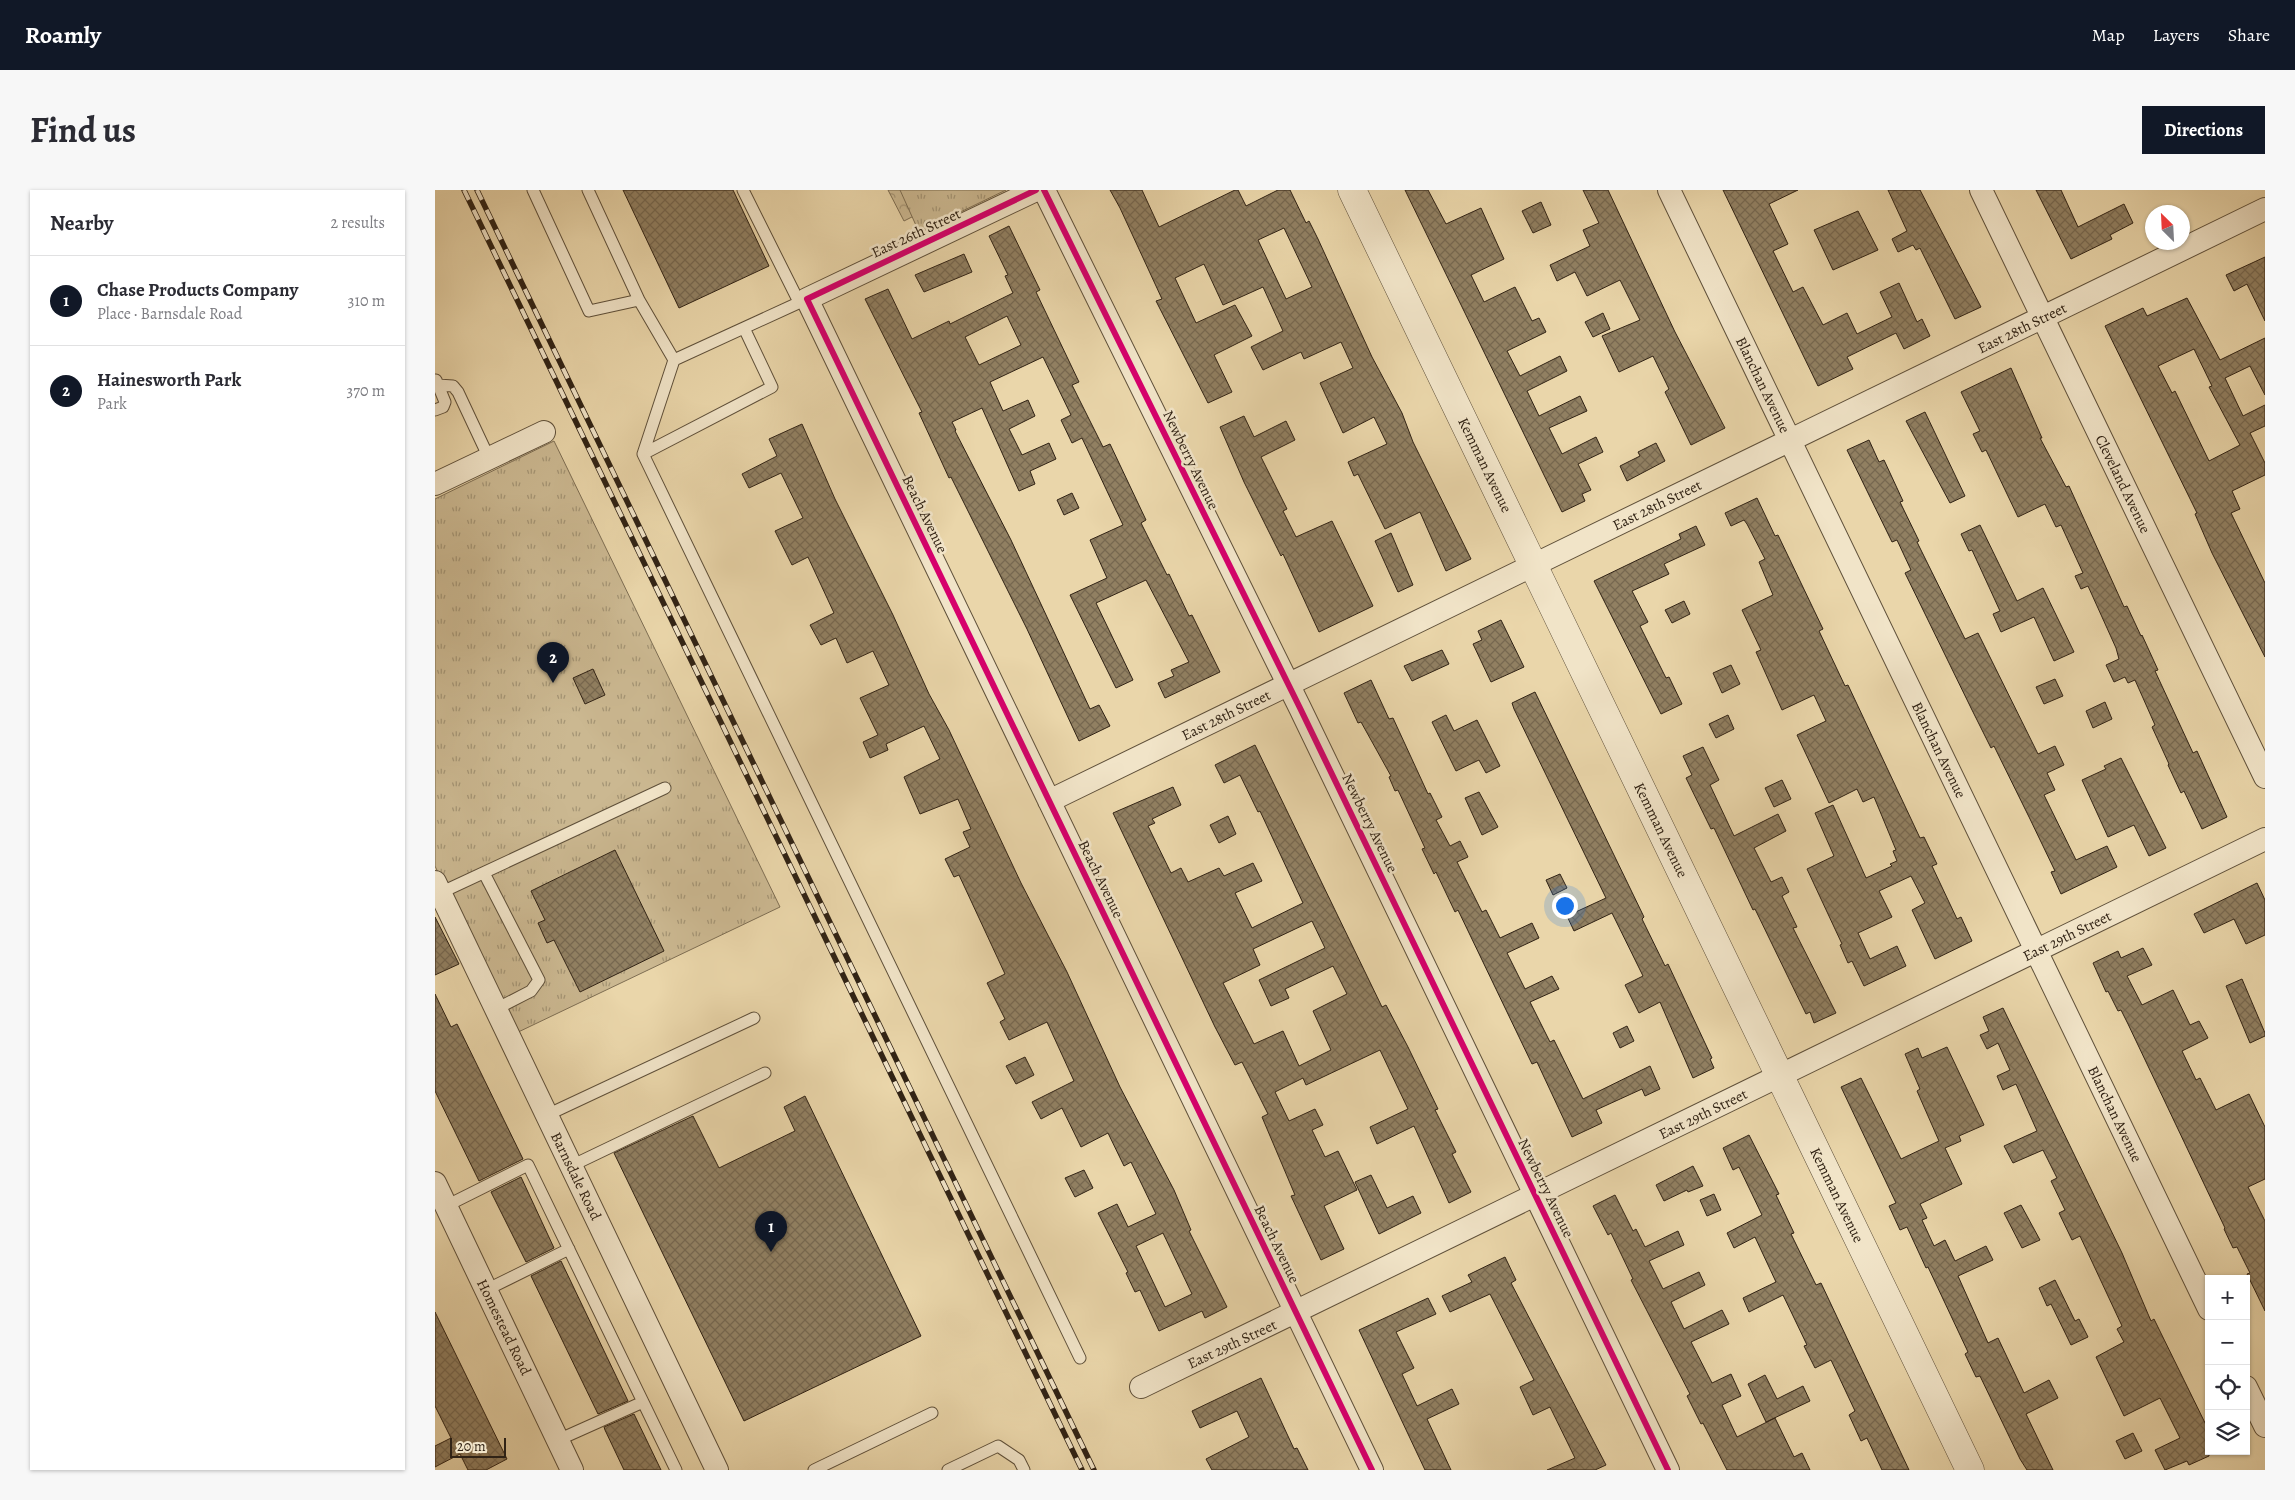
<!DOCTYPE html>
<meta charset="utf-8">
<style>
:root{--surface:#fff;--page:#f7f7f7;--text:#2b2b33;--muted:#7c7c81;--line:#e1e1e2;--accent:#111827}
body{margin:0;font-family:Alegreya,serif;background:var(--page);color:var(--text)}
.controls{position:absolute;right:15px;bottom:15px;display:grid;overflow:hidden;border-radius:0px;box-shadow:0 1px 4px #0004}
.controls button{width:45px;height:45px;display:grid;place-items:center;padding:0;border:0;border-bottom:1px solid var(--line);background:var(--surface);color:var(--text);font:25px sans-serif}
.compass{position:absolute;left:1710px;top:15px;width:45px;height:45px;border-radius:50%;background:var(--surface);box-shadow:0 1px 4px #0004;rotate:336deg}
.scale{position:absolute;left:15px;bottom:12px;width:56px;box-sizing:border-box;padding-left:5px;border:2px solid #312315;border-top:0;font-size:14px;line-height:18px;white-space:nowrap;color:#312315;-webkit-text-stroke:4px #f1e4c8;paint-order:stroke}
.you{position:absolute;left:1129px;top:715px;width:18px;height:18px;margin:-12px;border:4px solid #fff;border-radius:50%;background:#1a73e8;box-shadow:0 0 0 8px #1a73e833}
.badge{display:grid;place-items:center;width:32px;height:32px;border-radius:50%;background:var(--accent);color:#fff;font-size:16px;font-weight:700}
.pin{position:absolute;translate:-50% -41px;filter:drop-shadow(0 1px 2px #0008)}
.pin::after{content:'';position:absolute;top:26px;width:18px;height:15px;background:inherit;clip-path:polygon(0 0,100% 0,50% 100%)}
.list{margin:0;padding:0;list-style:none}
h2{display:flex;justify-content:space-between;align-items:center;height:65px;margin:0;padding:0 20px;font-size:21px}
h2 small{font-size:16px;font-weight:400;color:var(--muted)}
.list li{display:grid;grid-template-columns:32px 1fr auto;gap:15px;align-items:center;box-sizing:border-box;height:90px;padding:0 20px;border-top:1px solid var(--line)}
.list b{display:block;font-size:19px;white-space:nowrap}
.list p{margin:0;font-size:16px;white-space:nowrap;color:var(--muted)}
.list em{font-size:16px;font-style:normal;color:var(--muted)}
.icon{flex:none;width:28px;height:28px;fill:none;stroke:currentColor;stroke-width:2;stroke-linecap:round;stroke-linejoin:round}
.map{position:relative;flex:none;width:1830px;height:1280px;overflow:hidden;border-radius:0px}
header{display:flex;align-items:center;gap:30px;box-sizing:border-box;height:70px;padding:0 25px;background:var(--accent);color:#fff}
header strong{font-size:24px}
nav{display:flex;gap:28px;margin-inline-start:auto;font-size:18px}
.intro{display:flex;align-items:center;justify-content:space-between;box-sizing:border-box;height:120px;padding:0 30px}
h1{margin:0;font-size:35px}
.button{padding:12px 22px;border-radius:0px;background:var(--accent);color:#fff;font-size:18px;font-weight:700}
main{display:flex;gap:30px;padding:0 30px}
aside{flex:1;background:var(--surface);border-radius:0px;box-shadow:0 1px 4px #0004}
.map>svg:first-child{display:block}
.forest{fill:url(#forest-crowns);stroke:#7e6e53}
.park{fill:url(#park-tufts);stroke:#7e6e53}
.building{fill:url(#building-cross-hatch);stroke:#312315;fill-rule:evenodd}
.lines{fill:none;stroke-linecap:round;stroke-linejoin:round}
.service-casing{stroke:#5f503a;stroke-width:13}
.minor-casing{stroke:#5f503a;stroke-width:24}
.tertiary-casing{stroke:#5f503a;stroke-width:29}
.service{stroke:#f1e4c8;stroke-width:11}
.minor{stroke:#f1e4c8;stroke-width:22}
.tertiary{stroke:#f1e4c8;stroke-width:28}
.rail-casing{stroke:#312315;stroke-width:5.5}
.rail{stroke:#f1e4c8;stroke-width:4;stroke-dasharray:11;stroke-linecap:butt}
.cycleway-casing{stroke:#f1e4c8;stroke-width:9}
.cycleway{stroke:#d6006c;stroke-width:6}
.labels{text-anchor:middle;stroke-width:5;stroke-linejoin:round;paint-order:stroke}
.street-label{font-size:15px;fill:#312315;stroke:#f1e4c8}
</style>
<header>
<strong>Roamly</strong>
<nav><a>Map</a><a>Layers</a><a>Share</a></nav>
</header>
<div class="intro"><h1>Find us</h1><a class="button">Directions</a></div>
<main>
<aside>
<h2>Nearby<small>2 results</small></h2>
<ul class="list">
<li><span class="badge">1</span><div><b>Chase Products Company</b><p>Place · Barnsdale Road</p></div><em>310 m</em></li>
<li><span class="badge">2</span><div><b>Hainesworth Park</b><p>Park</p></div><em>370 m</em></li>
</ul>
</aside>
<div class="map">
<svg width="1830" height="1280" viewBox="0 0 1830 1280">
<defs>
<pattern id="forest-crowns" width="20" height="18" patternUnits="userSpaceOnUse" patternTransform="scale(1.25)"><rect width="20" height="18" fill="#cbb891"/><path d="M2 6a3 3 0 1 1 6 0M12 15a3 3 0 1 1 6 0" fill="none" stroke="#a59575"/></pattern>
<pattern id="park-tufts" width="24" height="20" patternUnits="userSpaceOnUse" patternTransform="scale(1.25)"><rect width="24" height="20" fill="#cbb891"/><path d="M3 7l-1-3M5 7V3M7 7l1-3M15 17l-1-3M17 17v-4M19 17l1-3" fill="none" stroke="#a59575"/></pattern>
<pattern id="building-cross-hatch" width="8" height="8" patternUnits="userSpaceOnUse" patternTransform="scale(1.25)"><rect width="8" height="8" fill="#918062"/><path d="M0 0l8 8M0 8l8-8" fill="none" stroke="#776850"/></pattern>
</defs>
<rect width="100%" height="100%" fill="#ead6aa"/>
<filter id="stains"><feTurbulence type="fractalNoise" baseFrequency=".004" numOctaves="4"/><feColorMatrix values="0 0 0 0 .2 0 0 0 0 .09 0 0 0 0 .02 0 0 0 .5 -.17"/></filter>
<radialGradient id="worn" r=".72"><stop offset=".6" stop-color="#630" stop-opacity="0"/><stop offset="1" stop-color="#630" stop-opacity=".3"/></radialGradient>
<!-- forest -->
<path class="forest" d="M453 0H530L469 31Z"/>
<!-- park -->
<path class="park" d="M465 0H571L484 42Z
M119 251 345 717 77 845 0 676V309Z"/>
<!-- building -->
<path class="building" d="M188 0H298L334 76 244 118Z
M675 0H707L724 37 800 0H803L811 16 843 0H855L871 33 874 31 883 49 937 167 967 223 978 252 1036 369 1011 381 985 322 950 339 923 284 919 286 913 272 952 254 939 227 908 243 885 193 918 178 906 152 869 169 866 162 828 180 816 157 848 141 828 97 788 115 769 74 740 88 761 133 800 115 817 146 779 165 797 202 773 213 721 111 727 109 685 18ZM849 38 877 97 851 109 823 50Z
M970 0H993L1011 34 1046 18 1069 69 1036 85 1049 112 1080 97 1097 131 1104 128 1111 142 1072 161 1085 186 1125 166 1132 181 1092 201 1104 226 1145 206 1152 221 1114 238 1127 264 1161 247 1168 262 1143 274 1156 300 1147 304 1150 311 1127 322Z
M1148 0H1173L1240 142 1290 238 1256 255 1230 202 1234 199 1218 166 1184 182 1167 146 1205 130 1185 90 1152 106 1140 82 1122 91 1115 75 1155 56 1148 40 1164 33Z
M1288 0H1363L1334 14 1353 54 1338 61 1358 102 1368 97 1388 135 1412 123 1422 144 1457 127 1445 102 1464 93 1482 132 1487 129 1495 146 1469 159 1461 143 1412 167 1418 179 1383 196Z
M1453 0H1485L1546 117 1520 129 1485 58 1481 60 1478 55 1463 62 1457 49 1472 41Z
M1601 0H1626L1643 37 1689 14 1698 33 1675 45 1677 49 1636 69Z
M1106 12 1116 35 1098 43 1087 21Z
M1423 21 1443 60 1398 80 1379 40Z
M574 36 605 100 601 102 644 192 637 195 668 257 675 254 711 330 706 333 732 385 734 384 754 426 757 425 785 482 730 508 723 493 739 486 736 480 754 472 711 390 661 413 698 490 681 498 635 405 672 388 655 350 688 335 647 248 637 253 626 230 636 225 608 167 555 192 568 221 593 210 600 226 574 239 587 265 614 253 621 269 595 281 600 294 584 301 547 218 517 232 521 240 520 241 576 350 655 519 664 515 675 536 644 551 592 439 516 287 514 288 503 264 484 223 487 222 430 109 453 99 477 149 514 131 515 134 578 103 570 86 573 85 554 46ZM572 126 586 155 544 175 530 147Z
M529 64 537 82 489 102 480 85Z
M1830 67V131L1812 94 1799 101 1791 85Z
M1752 108 1785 170 1830 148V205L1815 176 1790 188 1808 226 1830 215V236L1815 243 1830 273V285L1797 301 1805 319 1796 323 1830 393V467L1777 363 1760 324 1762 323 1670 136 1708 118 1712 126ZM1759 159 1777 196 1774 197 1805 255 1774 271 1740 201 1737 203 1723 176Z
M1168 123 1175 139 1158 147 1150 132Z
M1576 178 1607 248H1605L1631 297 1634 296 1689 417 1692 416 1706 446 1707 445 1723 480 1720 481 1758 563 1762 561 1792 627 1767 639 1749 601 1746 603 1733 575 1734 574 1717 537 1720 535 1700 490 1693 493 1690 487 1679 492 1671 475 1684 469 1681 458 1653 396 1646 399 1640 386 1648 383 1626 335 1621 337 1610 314 1583 327 1551 260 1547 262 1538 244 1545 241 1526 202Z
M1490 222 1530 306 1515 313 1471 231Z
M809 226 819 247 851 231 860 250 826 267 852 319 848 321 861 347 897 331 938 416 884 442 848 364 846 366 809 292 785 237Z
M367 234 400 309 458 425 494 504 514 540 586 693 632 782 685 897 739 1000 756 1040 754 1041 792 1117 770 1128 767 1121 724 1141 705 1100 700 1102 691 1083 693 1082 663 1023 682 1014 693 1037 721 1024 696 972 689 976 673 943 646 957 627 918 606 929 597 912 639 891 612 832 574 850 565 832 570 829 552 793 570 784 524 685 519 687 510 669 535 657 528 642 536 639 523 609 485 624 469 587 505 569 489 536 451 554 453 560 435 568 428 552 443 545 425 508 454 495 438 461 412 473 401 448 386 455 375 435 399 423 373 367 357 375 340 341 368 328 346 283 314 298 307 284 342 266 334 249ZM728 1043 757 1104 730 1117 701 1056Z
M1434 250 1444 272 1449 270 1468 311 1465 312 1484 351 1482 352 1530 449 1543 443 1603 564 1620 556 1629 575 1612 583 1620 600 1609 605 1641 670 1672 656 1682 677 1626 704 1616 682 1620 681 1595 629 1559 556 1556 558 1537 520 1470 383 1476 380 1462 350 1457 352 1412 260Z
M1221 253 1230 271 1192 291 1185 276 1205 266 1203 262Z
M637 303 644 318 629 325 622 310Z
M1322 308 1340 346 1343 345 1388 439 1384 441 1410 496 1413 495 1485 648 1489 647 1502 674 1497 676 1522 729 1526 727 1537 751 1500 769 1477 720 1490 713 1476 686 1444 701 1457 727 1423 743 1435 769 1462 756 1471 776 1429 796 1417 771 1413 773 1405 755 1407 754 1372 679 1399 666 1380 623 1398 615 1431 688 1457 676 1455 674 1462 671 1458 661 1461 660 1439 607 1428 612 1422 599 1394 613 1362 545 1391 531 1379 505 1347 520 1321 462 1326 460 1307 420 1338 405 1324 372 1330 369 1312 334 1309 330 1296 336 1290 323Z
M1545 335 1582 411 1608 398 1639 462 1619 471 1599 427 1566 442 1558 424 1565 421 1537 360 1534 361 1526 344Z
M1261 336 1270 355 1229 374 1234 384 1197 401 1213 432 1205 436 1231 488 1234 487 1247 514 1226 524 1159 391 1246 349 1244 344Z
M956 343 978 395 963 402 940 351Z
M1249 411 1255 424 1237 433 1230 420Z
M1066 430 1089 477 1056 492 1038 454 1047 450 1043 441Z
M1007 460 1014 474 977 491 969 476Z
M1296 475 1305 494 1287 503 1278 483Z
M158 479 170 505 150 514 138 488Z
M1620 489 1628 506 1609 514 1601 497Z
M936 490 954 529 958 528 993 604 995 603 1007 627 1001 630 1015 656 1025 651 1033 667 1022 672 1047 722 1051 720 1065 748 1097 733 1104 748 1072 763 1090 799 1117 786 1124 799 1095 812 1115 852 1119 850 1148 909 1215 876 1225 899 1210 906 1207 899 1161 920 1167 933 1137 947 1102 872 1097 874 1023 720 1020 722 1001 682 999 684 987 659 990 658 963 600 960 601 954 587 956 586 926 532 923 533 909 503Z
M1100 502 1209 727 1207 729 1230 776 1233 774 1277 868 1275 869 1279 878 1258 888 1225 812 1204 823 1190 795 1208 786 1177 723 1139 741 1132 726 1171 708 1079 519 1077 513Z
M1670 512 1677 529 1658 538 1651 521Z
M1011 525 1019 541 1042 530 1065 576 1051 583 1044 570 1021 581 997 532Z
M1293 525 1299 539 1281 548 1274 534Z
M820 555 947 817 951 815 973 857 1003 919 1000 920 1021 962 1017 964 1036 1002 1014 1013 979 936 942 954 935 937 973 919 945 860 871 895 868 888 840 902 854 931 880 919 888 935 877 940 890 967 903 961 922 1000 889 1016 909 1059 886 1070 856 1006 860 1005 827 927 833 924 807 872 800 875 780 837 678 623 738 597 746 615 717 629 720 633 713 636 736 683 746 678 753 692 784 678 789 686 818 673 827 691 800 703 817 738 868 713 825 621 823 622 805 585 789 593 780 575ZM877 731 890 758 824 790 836 816 854 808 850 799 898 776 912 804 878 821 896 860 864 876 848 841 819 854 788 793 825 775 818 759Z
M1268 557 1284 590 1275 595 1299 646 1343 624 1351 641 1319 658 1336 692 1347 687 1354 702 1347 706 1362 737 1358 738 1401 823 1379 833 1375 822 1371 824 1320 719 1318 720 1279 638 1276 639 1251 588 1257 585 1248 566Z
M1686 568 1731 658 1714 666 1699 635 1673 647 1647 590 1671 579 1669 576Z
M1347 590 1356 609 1339 617 1330 598Z
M1044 602 1063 637 1047 645 1030 608Z
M793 626 801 644 784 653 775 635Z
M180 660 229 761 145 802 119 750 112 753 103 733 110 730 96 701Z
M1125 684 1132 698 1118 705 1111 690Z
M1822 693 1830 710V745L1811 754 1799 729 1769 743 1759 724Z
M0 727 24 774 0 785Z
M1708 758 1717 775 1692 786 1707 815 1738 800 1755 835 1764 831 1773 848 1747 861 1761 890 1765 888 1781 920 1814 904 1830 937V989L1813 997 1830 1031V1121L1812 1084 1815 1083 1802 1057 1798 1058 1789 1039 1790 1038 1693 834 1686 820 1683 821 1673 801 1671 802 1658 773 1683 761 1686 768Z
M1807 789 1830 843V846L1815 853 1791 796Z
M0 804 16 837 22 834 88 969 44 991 0 901Z
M1568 818 1687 1063 1716 1131 1719 1129 1774 1241V1266L1754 1275 1752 1271 1730 1280 1720 1260 1745 1248 1725 1208 1689 1226 1661 1167 1689 1152 1682 1139 1687 1136 1645 1046 1637 1050 1624 1023 1630 1020 1616 991 1622 988 1608 960 1578 973 1569 956 1602 941 1581 894 1568 900 1562 886 1575 880 1563 853 1552 859 1545 845 1554 841 1548 827Z
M1192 836 1199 851 1185 858 1178 843Z
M1512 857 1549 935 1524 946 1526 951 1510 958 1527 994 1485 1014 1492 1028 1487 1030 1499 1056 1510 1050 1520 1071 1551 1056 1558 1070 1523 1086 1553 1153 1563 1148 1589 1203 1614 1190 1623 1208 1591 1224 1618 1280H1592L1585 1269 1545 1186 1541 1187 1530 1164 1533 1162 1493 1077 1491 1078 1472 1037 1465 1040 1454 1016 1461 1013 1406 897 1426 888 1466 969 1504 951 1482 901 1485 899 1470 864 1483 858 1487 868Z
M590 867 599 885 581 894 571 876Z
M370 906 486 1146 309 1231 179 963 258 926 284 978 360 941 349 917Z
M1314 945 1344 1004 1341 1005 1359 1043 1356 1044 1381 1095 1386 1093 1474 1280H1447L1432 1248 1426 1251 1414 1225 1420 1221 1396 1170 1380 1178 1369 1156 1372 1155 1348 1105 1314 1122 1308 1108 1341 1092 1320 1047 1299 1058 1292 1043 1327 1025 1304 977 1298 980 1288 958Z
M1258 976 1268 996 1253 1002 1252 1000 1229 1011 1221 995Z
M649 980 658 998 640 1007 630 988Z
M936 985 952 1018 978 1006 986 1023 944 1044 920 992Z
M86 987 119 1058 91 1072 56 1002Z
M1279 1004 1286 1020 1272 1026 1265 1010Z
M1180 1005 1198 1041 1201 1039 1210 1057 1243 1041 1249 1055 1214 1071 1228 1099 1264 1082 1270 1095 1236 1112 1249 1139 1287 1120 1294 1134 1256 1152 1277 1193 1296 1184 1306 1206 1287 1215 1302 1247 1340 1228 1359 1267 1367 1263 1375 1280H1292L1268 1233 1266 1234 1252 1206 1255 1204 1196 1090 1198 1089 1176 1043 1173 1045 1158 1016Z
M1586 1015 1605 1050 1587 1058 1569 1023Z
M1070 1067 1081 1090 1076 1093 1171 1275 1160 1280H1112L1140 1268 1115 1217 1098 1225 1085 1197 1099 1190 1055 1104 1015 1122 1007 1106 1037 1092 1033 1085Z
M126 1071 193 1211 163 1224 96 1086Z
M1620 1090 1640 1131 1644 1129 1653 1147 1636 1155 1616 1114 1612 1116 1604 1098Z
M993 1108 1001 1124 961 1142 979 1178 967 1184 982 1216 1017 1199 1024 1214 992 1229 1016 1280H990L924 1140Z
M0 1122 72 1269 51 1280H33L25 1264 0 1277V1256L16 1248 0 1216Z
M1330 1185 1342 1209 1368 1196 1375 1211 1331 1232 1313 1194Z
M826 1188 859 1259 862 1258 873 1280H777L771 1269 814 1247 802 1221 765 1238 757 1221Z
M199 1224 226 1280H189L170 1240 169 1237Z
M1698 1243 1707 1261 1690 1269 1681 1251Z"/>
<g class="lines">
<defs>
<path id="service" d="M98 0 154 121 204 110
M153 0 204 110 239 170
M308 0 364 112
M372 109 239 170 208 264 645 1168
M3 195 18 196 23 202 54 268
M0 220 8 217 10 212 1 190
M208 264 337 197 309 138
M49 683 104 790 96 801 61 819
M5 703 230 598
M112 925 319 828
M136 976 330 883
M11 1016 93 975 241 1280
M51 1100 134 1059
M123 1250 208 1212
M379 1280 497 1223
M513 1280 563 1256 584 1270 589 1280"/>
<path id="minor" d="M601 0 372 109 937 1280
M609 0 865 518 1233 1280
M1234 0 1774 1119
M1546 0 1830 587
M0 294 109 242
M614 611 1830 19
M0 692 282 1280
M0 993 137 1280
M706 1197 1830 649
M1811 1197 1830 1236"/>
<path id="tertiary" d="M917 0 1535 1280"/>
</defs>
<!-- service casing -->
<use href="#service" class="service-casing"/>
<!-- minor casing -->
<use href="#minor" class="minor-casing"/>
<!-- tertiary casing -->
<use href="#tertiary" class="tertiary-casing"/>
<!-- service -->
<use href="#service" class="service"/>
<!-- minor -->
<use href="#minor" class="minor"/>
<!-- tertiary -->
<use href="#tertiary" class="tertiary"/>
<defs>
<path id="rail" d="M29 0 647 1280
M42 0 659 1280"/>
</defs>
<!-- rail casing -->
<use href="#rail" class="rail-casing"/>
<!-- rail -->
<use href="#rail" class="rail"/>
<defs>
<path id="cycleway" d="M601 0 372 109 937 1280
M609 0 865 518 1233 1280"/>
</defs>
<!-- cycleway casing -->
<use href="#cycleway" class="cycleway-casing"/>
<!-- cycleway -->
<use href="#cycleway" class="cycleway"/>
</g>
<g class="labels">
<!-- street labels -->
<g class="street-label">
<text transform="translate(481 43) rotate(-25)" y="5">East 26th Street</text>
<text transform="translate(1587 138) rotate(-26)" y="5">East 28th Street</text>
<text transform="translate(1328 195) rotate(64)" y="5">Blanchan Avenue</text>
<text transform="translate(756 270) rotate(64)" y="5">Newberry Avenue</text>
<text transform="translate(1050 275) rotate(64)" y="5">Kemman Avenue</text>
<text transform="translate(1688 294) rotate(64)" y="5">Cleveland Avenue</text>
<text transform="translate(1222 315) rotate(-26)" y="5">East 28th Street</text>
<text transform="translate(490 324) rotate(64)" y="5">Beach Avenue</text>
<text transform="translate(791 525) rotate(-26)" y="5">East 28th Street</text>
<text transform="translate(1504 560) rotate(64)" y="5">Blanchan Avenue</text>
<text transform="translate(935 633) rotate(64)" y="5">Newberry Avenue</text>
<text transform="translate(1226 640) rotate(64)" y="5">Kemman Avenue</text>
<text transform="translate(666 689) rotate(64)" y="5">Beach Avenue</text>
<text transform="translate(1632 746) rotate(-26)" y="5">East 29th Street</text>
<text transform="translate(1268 924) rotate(-26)" y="5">East 29th Street</text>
<text transform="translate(1680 924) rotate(64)" y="5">Blanchan Avenue</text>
<text transform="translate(141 986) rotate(64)" y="5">Barnsdale Road</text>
<text transform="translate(1111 998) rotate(64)" y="5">Newberry Avenue</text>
<text transform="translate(1402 1005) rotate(64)" y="5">Kemman Avenue</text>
<text transform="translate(842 1054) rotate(64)" y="5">Beach Avenue</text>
<text transform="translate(69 1137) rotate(64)" y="5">Homestead Road</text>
<text transform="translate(797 1154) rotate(-25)" y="5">East 29th Street</text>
</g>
</g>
<rect width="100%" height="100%" filter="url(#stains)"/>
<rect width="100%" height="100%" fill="url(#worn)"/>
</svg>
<div class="controls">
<button>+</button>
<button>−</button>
<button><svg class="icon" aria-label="locate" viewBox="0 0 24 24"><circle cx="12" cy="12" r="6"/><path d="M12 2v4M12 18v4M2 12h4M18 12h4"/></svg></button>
<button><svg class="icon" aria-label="layers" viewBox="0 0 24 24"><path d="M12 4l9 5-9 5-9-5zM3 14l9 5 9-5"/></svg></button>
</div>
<svg class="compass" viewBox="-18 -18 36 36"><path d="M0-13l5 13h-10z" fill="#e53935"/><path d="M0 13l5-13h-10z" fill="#7c7c81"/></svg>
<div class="scale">20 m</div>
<div class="you"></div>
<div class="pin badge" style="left:336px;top:1062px">1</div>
<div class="pin badge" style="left:118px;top:493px">2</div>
</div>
</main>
